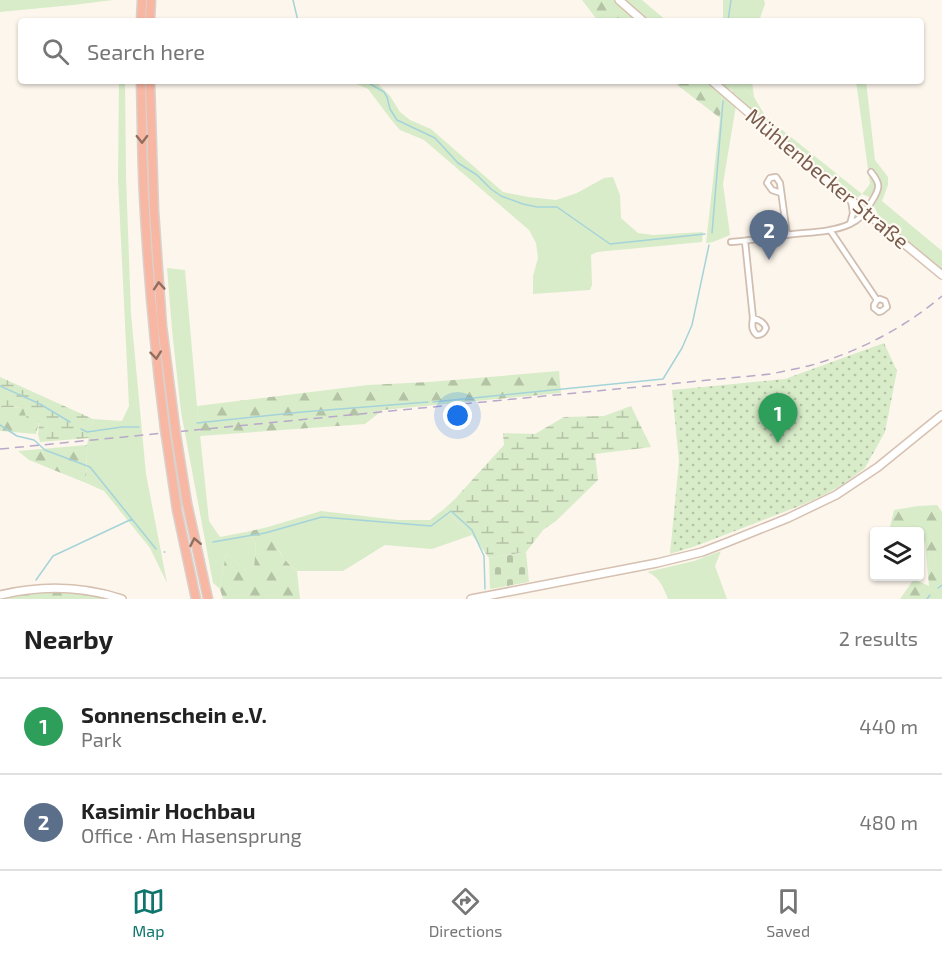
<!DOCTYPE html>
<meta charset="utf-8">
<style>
:root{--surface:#fff;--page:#f2f2f2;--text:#222;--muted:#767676;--line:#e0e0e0;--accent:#0f766e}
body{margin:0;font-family:"Exo 2",sans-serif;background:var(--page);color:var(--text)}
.controls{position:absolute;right:18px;bottom:18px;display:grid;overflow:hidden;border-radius:6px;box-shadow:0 2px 4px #0004}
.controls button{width:54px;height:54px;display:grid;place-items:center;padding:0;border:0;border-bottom:2px solid var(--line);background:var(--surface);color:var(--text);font:30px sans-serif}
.you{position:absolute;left:458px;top:416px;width:21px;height:21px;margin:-15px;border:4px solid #fff;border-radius:50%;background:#1a73e8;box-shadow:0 0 0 9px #1a73e833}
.badge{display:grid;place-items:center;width:39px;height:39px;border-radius:50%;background:var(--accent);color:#fff;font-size:20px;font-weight:700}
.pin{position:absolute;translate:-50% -50px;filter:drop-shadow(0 2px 3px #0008)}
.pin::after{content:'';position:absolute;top:32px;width:21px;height:18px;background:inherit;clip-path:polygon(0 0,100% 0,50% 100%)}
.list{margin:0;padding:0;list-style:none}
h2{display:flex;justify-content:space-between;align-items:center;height:78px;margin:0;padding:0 24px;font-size:26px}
h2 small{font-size:20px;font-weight:400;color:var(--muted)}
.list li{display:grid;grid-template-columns:39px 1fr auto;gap:18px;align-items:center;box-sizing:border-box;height:96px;padding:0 24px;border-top:2px solid var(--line)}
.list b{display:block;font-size:22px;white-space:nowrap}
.list p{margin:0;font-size:20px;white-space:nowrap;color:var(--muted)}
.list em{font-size:20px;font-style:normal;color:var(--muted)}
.icon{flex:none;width:33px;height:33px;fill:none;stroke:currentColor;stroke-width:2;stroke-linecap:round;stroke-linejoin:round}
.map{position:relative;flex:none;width:942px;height:599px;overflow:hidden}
.search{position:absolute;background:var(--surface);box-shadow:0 2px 4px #0004;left:18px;right:18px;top:18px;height:66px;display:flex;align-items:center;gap:15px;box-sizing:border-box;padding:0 21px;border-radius:6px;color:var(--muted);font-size:22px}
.sheet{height:270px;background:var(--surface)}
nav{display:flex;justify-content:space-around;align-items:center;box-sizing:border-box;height:84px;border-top:2px solid var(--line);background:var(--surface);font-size:16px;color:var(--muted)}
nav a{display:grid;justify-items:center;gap:3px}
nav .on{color:var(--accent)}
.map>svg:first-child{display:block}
.grass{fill:#d8ecc9}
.forest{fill:url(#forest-firs)}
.wetland{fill:url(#wetland-marsh)}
.cemetery{fill:url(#cemetery-stones)}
.garden{fill:url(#garden-dots)}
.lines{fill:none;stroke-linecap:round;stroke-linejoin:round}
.stream{stroke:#a5d3da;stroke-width:1.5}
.minor-casing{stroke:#d1beb0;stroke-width:8}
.secondary-casing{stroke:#d6c0b0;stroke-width:10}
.motorway-casing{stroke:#dad1cd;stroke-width:11}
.minor{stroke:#fff;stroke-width:4.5}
.secondary{stroke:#fff;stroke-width:7}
.motorway{stroke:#f7b7a3;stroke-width:8}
.rail{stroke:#b9a8c9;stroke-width:1.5;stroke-dasharray:9 6;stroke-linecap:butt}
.motorway-bridge-casing{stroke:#dad1cd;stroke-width:11;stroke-linecap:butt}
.motorway-bridge{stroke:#f7b7a3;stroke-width:8}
.oneway{stroke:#936e5e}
.labels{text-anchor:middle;stroke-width:4.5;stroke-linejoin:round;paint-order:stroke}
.street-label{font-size:21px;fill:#7a5c4d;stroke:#fffaf3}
</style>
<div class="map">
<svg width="942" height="599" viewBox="0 0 942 599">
<defs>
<pattern id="forest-firs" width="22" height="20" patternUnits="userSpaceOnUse" patternTransform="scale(1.5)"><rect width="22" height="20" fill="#d8ecc9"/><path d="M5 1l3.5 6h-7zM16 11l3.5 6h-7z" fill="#b4c2a5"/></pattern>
<pattern id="wetland-marsh" width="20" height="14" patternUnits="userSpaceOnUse" patternTransform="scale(1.5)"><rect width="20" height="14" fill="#d8ecc9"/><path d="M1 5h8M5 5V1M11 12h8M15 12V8" fill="none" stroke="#b4c2a5"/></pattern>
<pattern id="cemetery-stones" width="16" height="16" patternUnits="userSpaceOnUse" patternTransform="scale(1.5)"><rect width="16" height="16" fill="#d8ecc9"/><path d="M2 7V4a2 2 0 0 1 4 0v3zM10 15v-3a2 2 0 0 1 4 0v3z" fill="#b4c2a5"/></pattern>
<pattern id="garden-dots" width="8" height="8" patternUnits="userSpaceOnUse" patternTransform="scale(1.5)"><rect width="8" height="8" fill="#d8ecc9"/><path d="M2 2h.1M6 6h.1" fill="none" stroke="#b4c2a5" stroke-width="1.8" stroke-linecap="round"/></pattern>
</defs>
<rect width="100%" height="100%" fill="#fdf6ec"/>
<!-- grass -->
<path class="grass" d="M0 0H113L73 5 0 12Z
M614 0H642L667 21H639Z
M723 0H764L765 4 759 21H723Z
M119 81H125L126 176 131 314 146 474 167 583 150 548 104 491 86 483 87 445 93 419 122 421 129 406 118 179Z
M350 81H375L390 96 400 112 410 120 431 129 503 192 528 197 556 200 577 193 604 178 613 177 620 195 621 218 638 233 653 235 703 232 702 242 597 252 591 255 592 285 590 290 533 294V276L538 258 536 243 529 230 424 140 400 130 393 122 368 89Z
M709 81H752L754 97 737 82 730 89 722 92 736 105 723 184 730 235 713 242 706 243 720 118 722 92Z
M856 81H866L875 160 888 177V185L882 201 942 251V272L879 217 874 206 877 200 862 194 870 184Z
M167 268 185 270 197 406 209 521 220 537 246 532 256 544 254 568 247 572 226 553 220 589 213 583 181 412 172 330Z
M444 509 472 535 432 549 385 545 343 571H297L283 558 268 527 321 511 398 520H430Z
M721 551 715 566 727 599H668C663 587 660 577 647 572L694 561Z"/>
<!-- forest -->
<path class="forest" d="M582 0H614L639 21H598Z
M672 81H709L722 92 720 118Z
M737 82 754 97 766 117 862 194 857 198C812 164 769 129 730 89Z
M559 371 561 393 383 410 365 424 200 436 197 406 368 385 429 382Z
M4 407 23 408 39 422 36 434 0 431V409Z
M87 445 86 483 29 460 18 451Z
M937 505 942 512V599H900L914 579 929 586 925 542 920 541V532L896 531 890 527 894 510 918 506Z
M268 527 278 530C276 553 281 557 297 571L300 599H223L220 589 226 553 246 571 254 568 256 544 246 532Z
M53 590 78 592 113 599H0L28 592Z"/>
<!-- wetland -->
<path class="wetland" d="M0 377 93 419 89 438 40 442 38 435 39 422 27 419 23 408 4 407 0 409Z
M631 406 651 447 595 454 598 480 556 521 543 530 526 552 489 558 472 535 444 509 454 500 504 445 503 433 535 434 564 417 604 416Z"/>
<!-- cemetery -->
<path class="cemetery" d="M526 552 529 582 490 589 489 558Z"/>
<!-- garden -->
<path class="garden" d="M884 343 897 371 885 432 865 468 842 485 824 495 802 505 696 546 670 554 679 461 672 390 785 379Z"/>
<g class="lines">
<!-- stream -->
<path class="stream" d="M293 0 298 21
M728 21 731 0
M365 81 384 92 387 97 390 109 397 120 435 138 458 163 477 175 491 189 501 196 523 204 537 207H557L610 244 705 234
M726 84V81
M712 233 723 101
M0 386 40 404 70 422
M433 402 663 379 682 348 692 325 709 245
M197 423 302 412 428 402
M0 425 17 436 34 440 45 450 90 467 156 549
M81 429 87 432 122 427H139
M213 542 265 533 322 517 431 526 451 511 472 530 484 556 485 589
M164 552H165
M36 580 53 556 132 519
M938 588 942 585
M927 599 930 595"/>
<defs>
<path id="minor" d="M781 193 772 190 767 183 770 178 776 177 780 183 787 235
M850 224 853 213 851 200
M830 230 877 300 880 299 885 301 887 307 882 311 879 312 874 308V305L877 300
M745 241 753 318C752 325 751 330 757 335 762 335 764 333 766 328 764 322 759 320 753 318
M731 242C749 241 768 237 786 235 807 232 830 233 850 224 861 219 867 211 872 201 880 188 881 184 871 172"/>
<path id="secondary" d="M619 0 643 21
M712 81 816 171 942 275
M0 595C42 585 82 586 122 599
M471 599 657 563 702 552 728 542 788 518 836 495 878 467 942 415"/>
<path id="motorway" d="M141 21 142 0
M150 21 151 0
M141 81C142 119 142 158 144 196 148 274 155 351 165 429
M150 81 154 211 162 326 175 427
M176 435 187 503 208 599
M166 436 177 510 196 599"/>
</defs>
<!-- minor casing -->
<use href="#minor" class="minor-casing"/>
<!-- secondary casing -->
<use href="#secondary" class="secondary-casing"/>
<!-- motorway casing -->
<use href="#motorway" class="motorway-casing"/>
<!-- minor -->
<use href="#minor" class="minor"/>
<!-- secondary -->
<use href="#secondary" class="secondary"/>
<!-- motorway -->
<use href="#motorway" class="motorway"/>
<!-- rail -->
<path class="rail" d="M0 449 771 374C789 370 808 367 825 361 867 347 908 325 942 296"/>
<defs>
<path id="motorway-bridge" d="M175 427 176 435
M165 429 166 436"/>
</defs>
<!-- motorway-bridge casing -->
<use href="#motorway-bridge" class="motorway-bridge-casing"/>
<!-- motorway-bridge -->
<use href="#motorway-bridge" class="motorway-bridge"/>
</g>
<!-- one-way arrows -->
<defs><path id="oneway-chevron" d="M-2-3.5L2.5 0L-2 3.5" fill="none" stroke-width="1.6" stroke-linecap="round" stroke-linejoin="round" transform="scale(1.5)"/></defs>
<g class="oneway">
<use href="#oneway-chevron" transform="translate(142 139) rotate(89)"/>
<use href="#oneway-chevron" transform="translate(159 286) rotate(-94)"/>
<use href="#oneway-chevron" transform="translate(156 355) rotate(84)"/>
<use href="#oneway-chevron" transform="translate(195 542) rotate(-101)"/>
</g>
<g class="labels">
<!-- street labels -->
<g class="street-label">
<text transform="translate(827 179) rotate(40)" y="7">Mühlenbecker Straße</text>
</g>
</g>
</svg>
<div class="controls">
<button><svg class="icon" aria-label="layers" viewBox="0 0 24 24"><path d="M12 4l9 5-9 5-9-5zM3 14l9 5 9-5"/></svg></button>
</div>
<div class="you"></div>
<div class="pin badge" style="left:778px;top:443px;background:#2e9e5b">1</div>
<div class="pin badge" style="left:769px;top:260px;background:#5c6f8a">2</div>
<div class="search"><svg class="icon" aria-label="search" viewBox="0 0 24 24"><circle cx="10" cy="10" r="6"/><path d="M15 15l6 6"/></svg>Search here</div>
</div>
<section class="sheet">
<h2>Nearby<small>2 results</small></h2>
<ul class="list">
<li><span class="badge" style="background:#2e9e5b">1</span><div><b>Sonnenschein e.V.</b><p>Park</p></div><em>440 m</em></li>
<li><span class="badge" style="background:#5c6f8a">2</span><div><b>Kasimir Hochbau</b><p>Office · Am Hasensprung</p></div><em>480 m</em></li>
</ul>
</section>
<nav>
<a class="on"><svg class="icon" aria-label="map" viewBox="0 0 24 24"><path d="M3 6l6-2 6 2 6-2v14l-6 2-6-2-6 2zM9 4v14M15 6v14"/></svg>Map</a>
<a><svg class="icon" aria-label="directions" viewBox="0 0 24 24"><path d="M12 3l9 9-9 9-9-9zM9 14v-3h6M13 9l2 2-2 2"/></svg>Directions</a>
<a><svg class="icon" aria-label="saved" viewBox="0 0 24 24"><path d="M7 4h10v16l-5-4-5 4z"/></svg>Saved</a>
</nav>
